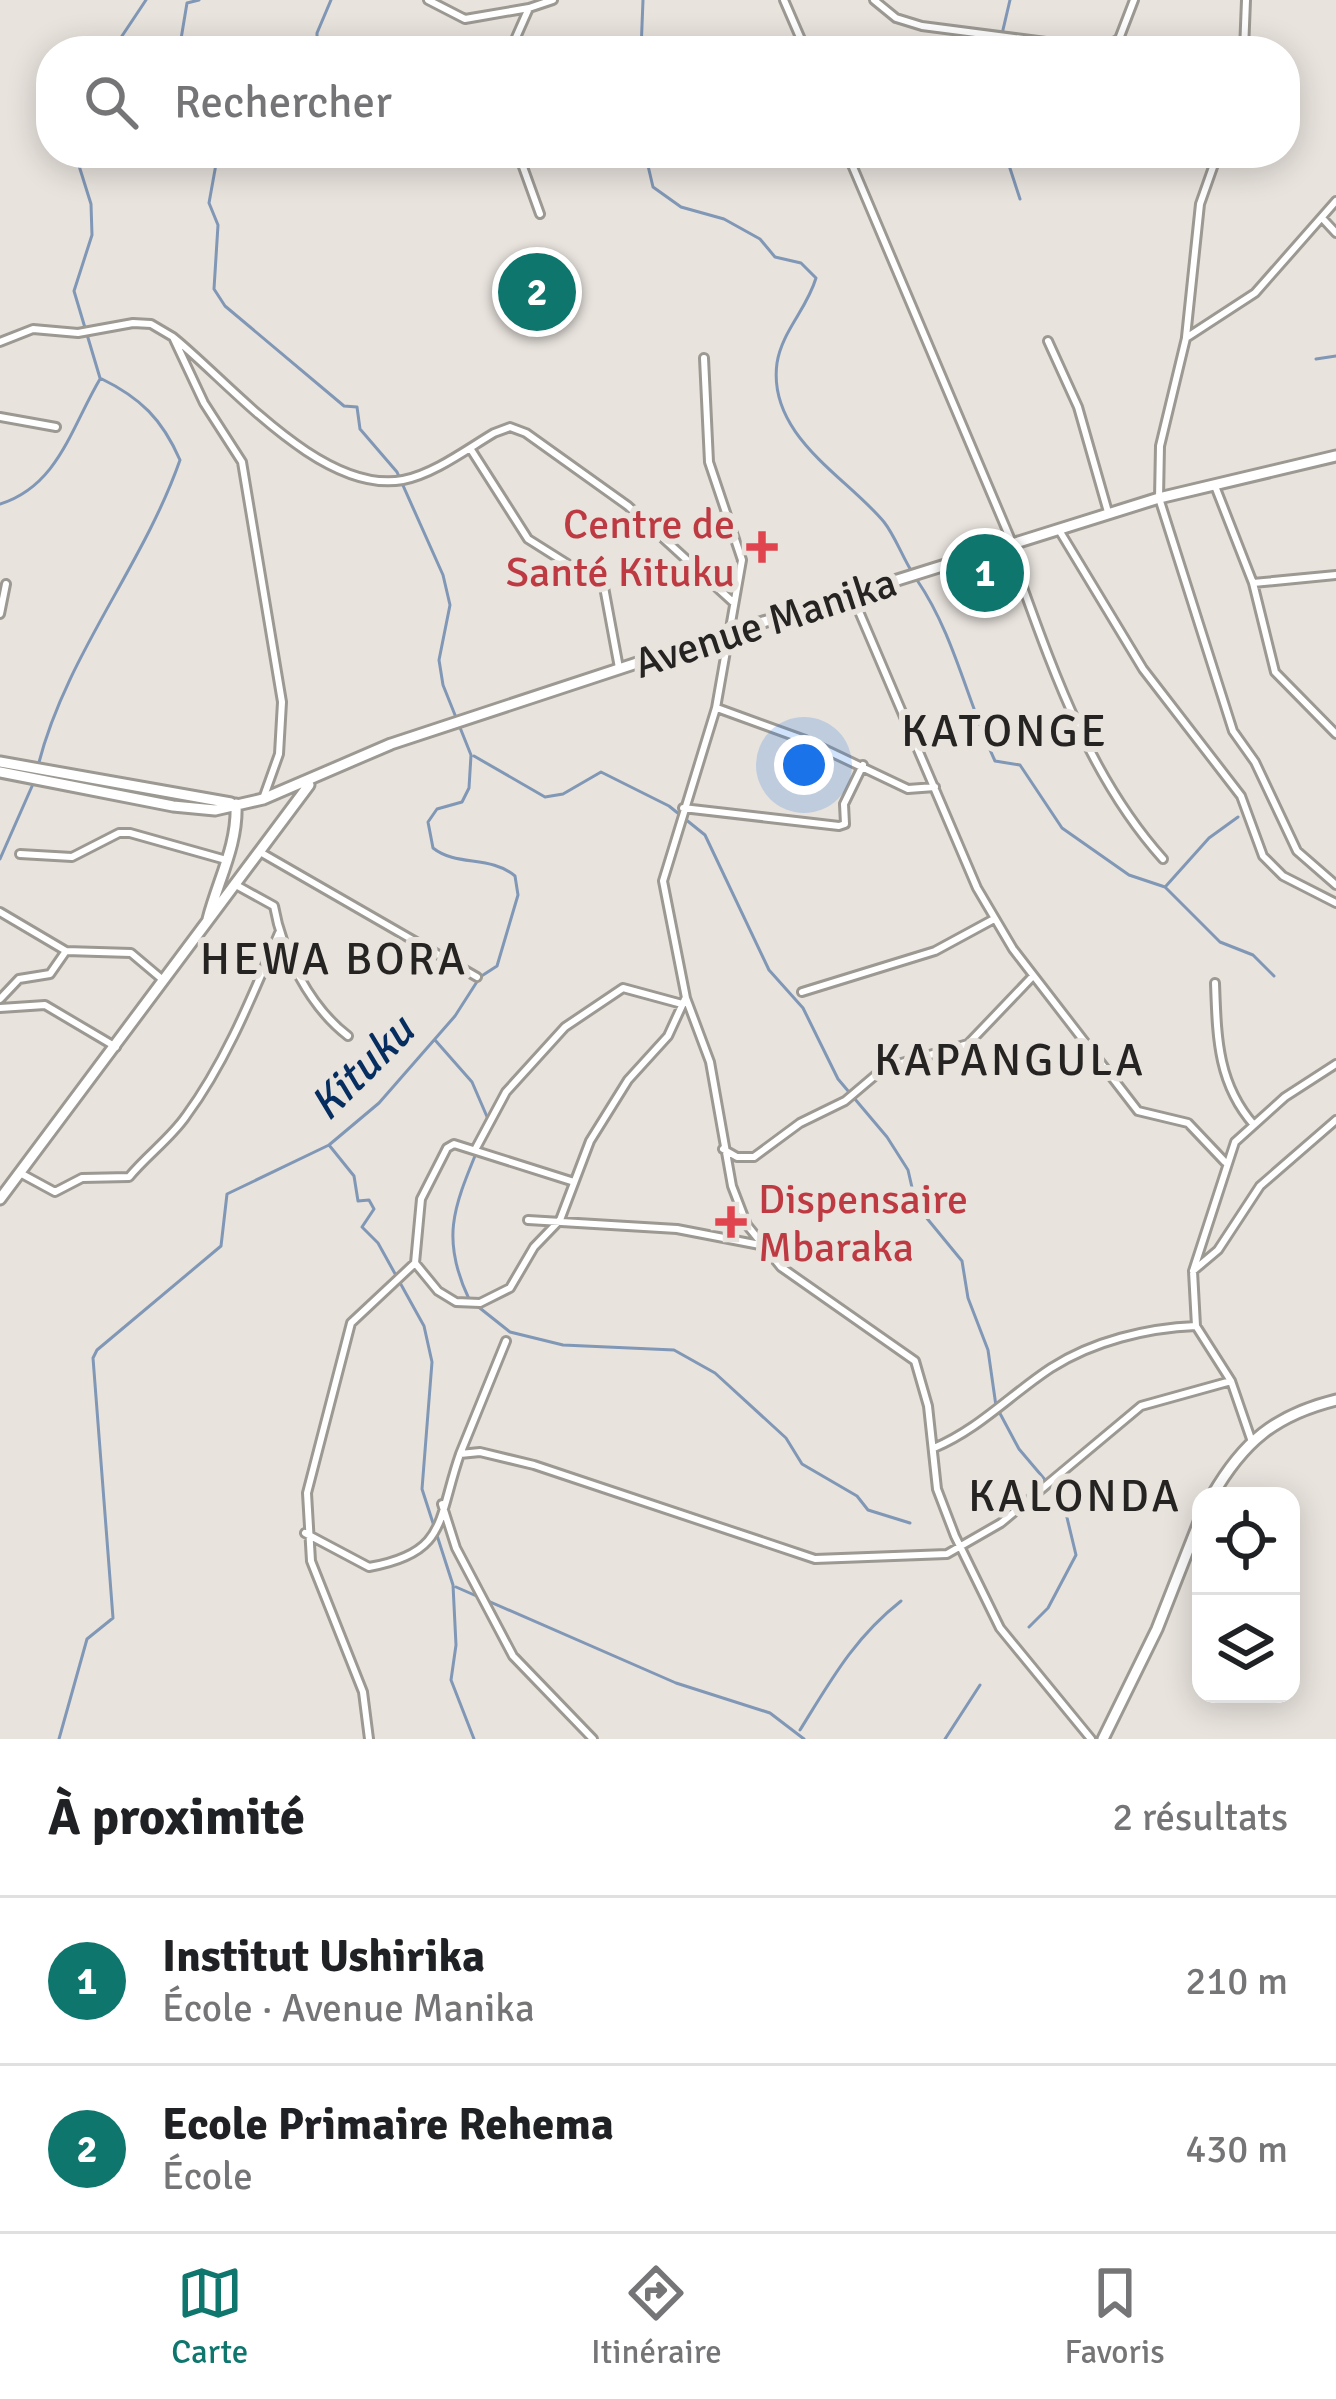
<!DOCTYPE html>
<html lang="fr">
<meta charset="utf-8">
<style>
:root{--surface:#fff;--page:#f2f2f2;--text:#202124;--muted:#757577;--line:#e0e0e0;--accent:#0f766e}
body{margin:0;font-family:Signika,sans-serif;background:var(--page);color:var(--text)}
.controls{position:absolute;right:36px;bottom:36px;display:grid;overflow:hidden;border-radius:24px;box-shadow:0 6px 30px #0003}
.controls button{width:108px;height:108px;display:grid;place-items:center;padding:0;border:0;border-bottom:3px solid var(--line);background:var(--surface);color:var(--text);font:60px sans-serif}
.you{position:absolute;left:804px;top:765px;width:42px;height:42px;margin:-30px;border:9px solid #fff;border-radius:50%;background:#1a73e8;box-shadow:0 0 0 18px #1a73e833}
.badge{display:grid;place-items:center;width:78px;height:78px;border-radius:50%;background:var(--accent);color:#fff;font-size:39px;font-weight:700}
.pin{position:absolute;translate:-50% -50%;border:6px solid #fff;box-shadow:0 3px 12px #0006}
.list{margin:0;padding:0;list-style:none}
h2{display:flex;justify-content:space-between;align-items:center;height:156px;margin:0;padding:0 48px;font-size:51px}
h2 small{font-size:39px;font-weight:400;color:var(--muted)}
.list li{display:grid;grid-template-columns:78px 1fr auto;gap:36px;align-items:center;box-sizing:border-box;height:168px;padding:0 48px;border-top:3px solid var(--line)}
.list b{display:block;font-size:45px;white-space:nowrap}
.list p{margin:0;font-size:39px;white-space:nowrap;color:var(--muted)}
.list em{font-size:39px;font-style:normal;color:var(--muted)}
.icon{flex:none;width:66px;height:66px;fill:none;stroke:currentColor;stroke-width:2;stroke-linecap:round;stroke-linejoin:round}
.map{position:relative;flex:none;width:1336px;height:1739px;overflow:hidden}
.search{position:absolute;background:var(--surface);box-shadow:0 6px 30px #0003;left:36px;right:36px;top:36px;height:132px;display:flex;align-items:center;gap:30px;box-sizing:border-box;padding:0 42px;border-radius:48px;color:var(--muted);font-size:45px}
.sheet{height:492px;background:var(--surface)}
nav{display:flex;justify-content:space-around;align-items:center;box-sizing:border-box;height:168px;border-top:3px solid var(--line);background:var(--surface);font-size:33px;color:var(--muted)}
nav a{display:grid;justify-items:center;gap:6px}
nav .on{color:var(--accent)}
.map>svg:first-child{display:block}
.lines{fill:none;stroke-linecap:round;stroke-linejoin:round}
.stream{stroke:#8097b6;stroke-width:3}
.minor-casing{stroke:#9c9892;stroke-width:12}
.tertiary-casing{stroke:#9c9892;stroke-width:15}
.minor{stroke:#fff;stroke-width:6}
.tertiary{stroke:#fff;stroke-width:9}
.health-dot{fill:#e0444e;stroke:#e8e3dd;stroke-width:4.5}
.labels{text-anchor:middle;stroke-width:12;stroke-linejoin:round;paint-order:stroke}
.health-label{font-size:42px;fill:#be3a42;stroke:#e8e3dd;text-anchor:end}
.street-label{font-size:42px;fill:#262422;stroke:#e8e3dd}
.neighbourhood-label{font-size:45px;letter-spacing:3px;fill:#262422;stroke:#e8e3dd}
.water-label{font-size:45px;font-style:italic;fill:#052d5f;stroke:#e8e3dd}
</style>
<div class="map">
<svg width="1336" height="1739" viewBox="0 0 1336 1739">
<rect width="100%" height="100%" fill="#e8e3dd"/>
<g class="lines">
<!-- stream -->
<path class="stream" d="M112 51 146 0
M179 51 187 3 199 0
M317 51V33L331 0
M641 51 643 0
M998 51 1010 0
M645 153 653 187 681 207 724 219 760 239 775 257 801 263 816 278C807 309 782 331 777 363 767 436 847 477 884 522 895 536 902 556 912 572
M1005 153 1020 199
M1316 359 1336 356
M0 504C58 486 71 428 100 379
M917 580C954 634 967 701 995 761L1020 765 1062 828 1129 875 1165 887 1220 942 1253 955 1274 976
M474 756 545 797 563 794 601 772 669 806 705 835 769 970 803 1008 838 1079 887 1137 908 1170 916 1205 962 1261 968 1298 988 1350 996 1406 1019 1449 1063 1501 1076 1555 1048 1608 1029 1627
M38 766C65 657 143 566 180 460 162 419 141 398 100 378L74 291 92 235 91 204 75 153
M0 859 33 784
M1166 886 1209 838 1238 817
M435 1040 472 1082 488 1119
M329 1145 354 1176 358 1201 369 1200 374 1209 362 1227 378 1243 424 1326 432 1362 422 1489 453 1585 456 1645 451 1680 474 1739
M469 1299C441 1240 453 1209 477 1151
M476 1305 510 1332 563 1345 674 1350 715 1373 786 1438 802 1464 857 1496 868 1510 910 1523
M456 1587 676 1683 770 1713 804 1739
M800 1730C831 1680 854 1638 901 1601
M59 1739 87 1639 113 1618 93 1358 97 1350 221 1246 227 1194 329 1145 379 1103 455 1016 480 977 497 966 518 895 515 876C490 855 457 867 433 848L428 822 437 809 462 802 469 788 471 755 443 685 439 660 450 605 443 575 397 472 360 429 357 407 344 406 225 306 214 289 218 225 209 203 218 153
M945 1739 980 1685"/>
<defs>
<path id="minor" d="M428 0 465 19 529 8
M784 0 806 51
M874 0 896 18 922 26 1100 49 1119 39 1134 0
M510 51 529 8 553 0
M1244 51 1246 0
M518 153 540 214
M847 153 1013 545
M1336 201 1255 293 1186 338 1160 446 1159 498 1233 731 1255 762 1297 851 1336 885
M1323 219 1336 233
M173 337C230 383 322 495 403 480 434 474 467 449 494 433L510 427 526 433 628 506 734 603
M1186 337 1200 204 1218 153
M1048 341 1078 407 1108 512
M0 342 33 329 78 333 133 323 151 324 173 337 204 403 242 462 282 702 279 754 264 796
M704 358 709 462 742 560 716 708 663 881 686 998 710 1062 732 1186 747 1225 781 1267 915 1361 928 1406 937 1489 955 1536 1000 1628 1091 1739
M0 417 56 427
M470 448 528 539 604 587 619 668
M1215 486 1253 583 1275 672 1336 734
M1059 530 1143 669 1241 796 1263 856 1283 876 1336 903
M1008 546C1048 655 1084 771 1163 859
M1253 583 1336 575
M852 595 977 888 1013 949 1138 1111 1188 1123 1225 1162
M0 614 6 584
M717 708 805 740 908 789 935 787
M683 808 839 826 845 824 844 804 863 765
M260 852 477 977
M20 854 72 857 119 833H130L226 860
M236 885 274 906C282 952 310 1007 348 1036
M0 912 66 951 131 953 163 980
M1215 983C1217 1036 1217 1083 1254 1125
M802 992 935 951 994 919
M0 999 19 979 50 974 66 951
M0 1008 45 1005 116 1047
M476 1148 506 1092 565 1027 623 988 682 1004
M723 1149 737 1157H754L800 1123 845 1101 884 1068 968 1044 1033 976
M20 1173 55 1192 82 1178 129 1177C147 1155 170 1139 186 1116 226 1062 253 994 279 933
M528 1220 677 1229 760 1245
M415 1263 438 1291 456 1302 480 1303 510 1288 534 1247 560 1220 590 1141 628 1080 668 1036 685 999
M1193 1271 1218 1250 1260 1186 1336 1120
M1251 1439 1231 1381 1196 1326 1193 1271 1235 1142 1285 1097 1336 1064
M934 1448C979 1429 1010 1395 1051 1368 1093 1341 1147 1328 1196 1326
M460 1454 506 1341
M442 1504 456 1548 513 1656 593 1739
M305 1533 369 1567C448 1553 437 1520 460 1454L480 1452 534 1465 815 1559 947 1554 1001 1523 1141 1406 1231 1381
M369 1739 363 1692 311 1561 307 1493 351 1323 415 1263 421 1199 447 1148 454 1144 571 1181"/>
<path id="tertiary" d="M0 762 231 803
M0 772 173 806 215 810 263 799 391 744 728 633 1159 498 1336 456
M208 919C218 880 238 845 236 804
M0 1199 309 785
M1212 1496C1243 1442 1275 1415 1336 1400
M1103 1739 1157 1629 1201 1517"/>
</defs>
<!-- minor casing -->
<use href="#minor" class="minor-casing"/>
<!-- tertiary casing -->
<use href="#tertiary" class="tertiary-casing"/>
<!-- minor -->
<use href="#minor" class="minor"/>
<!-- tertiary -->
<use href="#tertiary" class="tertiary"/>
</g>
<!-- markers -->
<g class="health-dot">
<path d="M756 529h12v12h12v12h-12v12h-12v-12h-12v-12h12z"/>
<path d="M725 1204h12v12h12v12h-12v12h-12v-12h-12v-12h12z"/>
</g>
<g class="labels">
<!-- health labels -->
<g class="health-label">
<text x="735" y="538">Centre de<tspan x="735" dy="48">Santé Kituku</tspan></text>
<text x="758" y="1213" text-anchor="start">Dispensaire<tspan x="758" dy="48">Mbaraka</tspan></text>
</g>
<!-- street labels -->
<g class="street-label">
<text transform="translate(765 622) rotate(-18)" y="15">Avenue Manika</text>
</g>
<!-- neighbourhood labels -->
<g class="neighbourhood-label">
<text x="1005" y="746">KATONGE</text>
<text x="334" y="974">HEWA BORA</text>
<text x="1010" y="1075">KAPANGULA</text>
<text x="1075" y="1511">KALONDA</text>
</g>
<!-- water labels -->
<g class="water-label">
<text transform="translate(361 1067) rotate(-45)" y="16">Kituku</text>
</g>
</g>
</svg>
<div class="controls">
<button><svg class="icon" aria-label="locate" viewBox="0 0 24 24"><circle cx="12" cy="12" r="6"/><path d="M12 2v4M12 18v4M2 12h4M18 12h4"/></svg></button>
<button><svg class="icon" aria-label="layers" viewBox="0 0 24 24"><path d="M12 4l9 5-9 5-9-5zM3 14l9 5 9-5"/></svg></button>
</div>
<div class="you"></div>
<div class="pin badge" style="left:985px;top:573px">1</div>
<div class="pin badge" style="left:537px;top:292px">2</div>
<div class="search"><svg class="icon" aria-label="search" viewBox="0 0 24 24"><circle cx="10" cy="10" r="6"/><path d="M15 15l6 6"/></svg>Rechercher</div>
</div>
<section class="sheet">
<h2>À proximité<small>2 résultats</small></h2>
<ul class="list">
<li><span class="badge">1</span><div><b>Institut Ushirika</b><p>École · Avenue Manika</p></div><em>210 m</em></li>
<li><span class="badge">2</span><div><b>Ecole Primaire Rehema</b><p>École</p></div><em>430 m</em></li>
</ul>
</section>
<nav>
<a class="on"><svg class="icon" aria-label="map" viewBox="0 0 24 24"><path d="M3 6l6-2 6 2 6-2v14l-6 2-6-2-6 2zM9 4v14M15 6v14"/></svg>Carte</a>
<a><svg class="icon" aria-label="directions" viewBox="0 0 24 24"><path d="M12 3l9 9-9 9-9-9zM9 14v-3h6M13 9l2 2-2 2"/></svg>Itinéraire</a>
<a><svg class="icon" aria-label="saved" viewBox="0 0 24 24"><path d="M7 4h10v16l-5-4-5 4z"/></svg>Favoris</a>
</nav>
